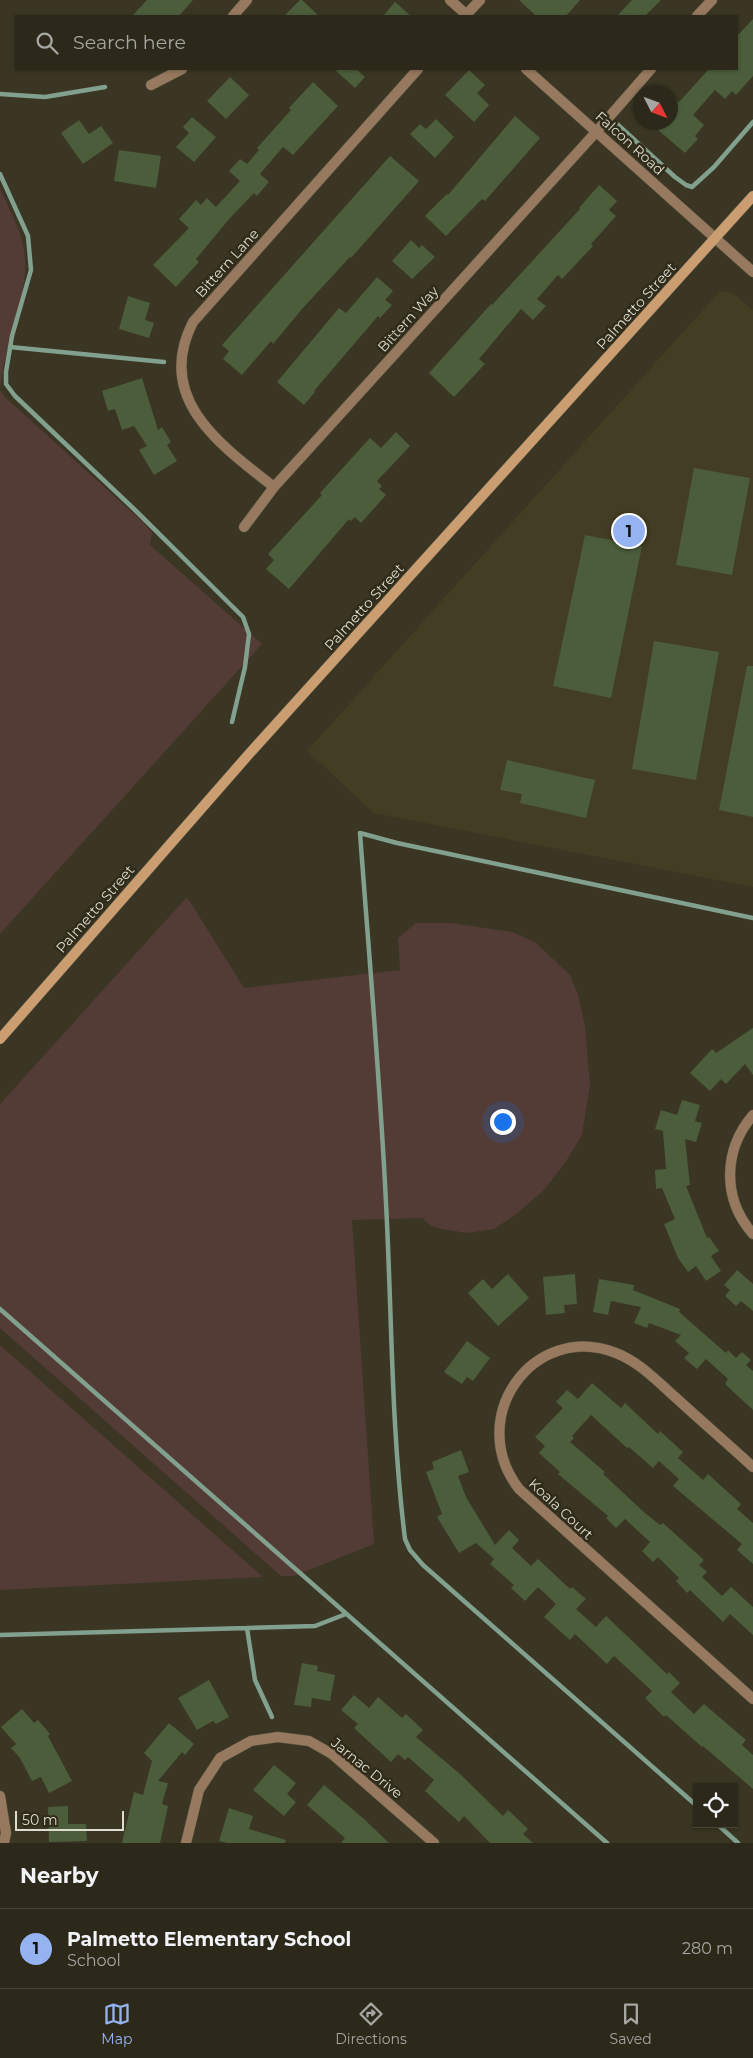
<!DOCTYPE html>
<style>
:root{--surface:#2c281a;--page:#343023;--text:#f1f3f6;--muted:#a6a6a2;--line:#484439;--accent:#95b2f1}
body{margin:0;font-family:Montserrat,sans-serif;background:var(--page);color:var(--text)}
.controls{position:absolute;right:15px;bottom:15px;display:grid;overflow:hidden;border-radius:0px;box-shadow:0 1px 4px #0004}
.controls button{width:45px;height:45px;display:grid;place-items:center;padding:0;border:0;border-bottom:1px solid var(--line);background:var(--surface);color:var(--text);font:25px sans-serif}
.compass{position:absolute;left:633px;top:85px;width:45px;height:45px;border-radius:50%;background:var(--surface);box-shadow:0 1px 4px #0004;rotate:132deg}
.scale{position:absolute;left:15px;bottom:12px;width:109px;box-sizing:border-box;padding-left:5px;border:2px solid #dedcd0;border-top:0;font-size:14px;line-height:18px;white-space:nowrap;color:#dedcd0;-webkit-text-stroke:4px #302c19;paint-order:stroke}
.you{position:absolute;left:502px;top:1121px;width:18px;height:18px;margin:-12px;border:4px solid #fff;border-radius:50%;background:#1a73e8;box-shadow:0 0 0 8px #1a73e833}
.badge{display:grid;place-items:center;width:32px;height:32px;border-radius:50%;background:var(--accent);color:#111;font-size:16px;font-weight:700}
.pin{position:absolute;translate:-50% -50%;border:2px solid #fff;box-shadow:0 1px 5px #0006}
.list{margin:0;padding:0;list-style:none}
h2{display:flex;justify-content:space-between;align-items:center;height:65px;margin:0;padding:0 20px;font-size:21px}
h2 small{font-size:16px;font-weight:400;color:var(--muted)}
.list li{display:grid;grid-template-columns:32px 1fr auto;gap:15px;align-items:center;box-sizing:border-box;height:80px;padding:0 20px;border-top:1px solid var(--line)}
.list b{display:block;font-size:19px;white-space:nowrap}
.list p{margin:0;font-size:16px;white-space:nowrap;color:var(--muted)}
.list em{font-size:16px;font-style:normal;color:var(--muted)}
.icon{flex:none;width:28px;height:28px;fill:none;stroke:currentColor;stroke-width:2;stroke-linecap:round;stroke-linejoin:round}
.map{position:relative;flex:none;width:753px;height:1843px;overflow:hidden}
.search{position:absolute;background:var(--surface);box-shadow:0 1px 4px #0004;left:15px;right:15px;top:15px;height:55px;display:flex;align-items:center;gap:12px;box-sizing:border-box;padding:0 18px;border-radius:0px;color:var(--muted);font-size:19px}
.sheet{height:145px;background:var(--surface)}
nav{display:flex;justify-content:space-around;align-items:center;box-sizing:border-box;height:70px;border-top:1px solid var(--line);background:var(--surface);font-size:14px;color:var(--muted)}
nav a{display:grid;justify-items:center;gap:2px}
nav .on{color:var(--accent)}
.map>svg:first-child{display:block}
.built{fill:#433d23}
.green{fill:#533b36}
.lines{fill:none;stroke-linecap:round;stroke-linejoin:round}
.stream{stroke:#82a08e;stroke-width:4.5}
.building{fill:#4b5d3b}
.minor-casing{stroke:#585442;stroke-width:11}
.tertiary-casing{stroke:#585442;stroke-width:11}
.secondary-casing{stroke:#585442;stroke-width:11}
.minor{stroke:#96795e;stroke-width:10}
.tertiary{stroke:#96795e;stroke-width:10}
.secondary{stroke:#cb9e72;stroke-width:10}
.labels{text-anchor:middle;stroke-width:5;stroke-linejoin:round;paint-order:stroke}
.street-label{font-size:14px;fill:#dedcd0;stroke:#302c19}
</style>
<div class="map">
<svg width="753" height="1843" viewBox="0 0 753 1843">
<rect width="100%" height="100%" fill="#3a3623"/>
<!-- built -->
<path class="built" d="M719 292 733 293 753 310V887L374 813 307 751Z"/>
<!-- green -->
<path class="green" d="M0 189C9 208 21 230 24 250 31 295 4 345 0 390L6 398 144 523 152 533 150 545 262 644 0 934Z
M187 897 244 988 400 970 398 938 416 923H451L512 932 536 943 570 975 578 995 585 1026 590 1085 582 1135 565 1163 543 1191 515 1215 494 1229 467 1233 442 1229 431 1226 422 1218 352 1220 374 1544 294 1576H281L0 1328V1104Z
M0 1345 263 1577 0 1590Z"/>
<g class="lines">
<!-- stream -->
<path class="stream" d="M0 94 45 97 105 87
M617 124 675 177 686 185 692 187 714 167 753 122
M0 174 28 236 31 270 12 336 6 372V384L15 396 136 511 243 617 249 634 245 667 232 722
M10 347 164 362
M0 1309 607 1843
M247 1628 255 1680 272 1717
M0 1635 315 1626 346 1614
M697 1806 423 1565 410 1550 405 1539C391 1427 392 1315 386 1203 380 1079 369 956 360 833L397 843 753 918
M717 1824 738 1843"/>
</g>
<!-- building -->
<path class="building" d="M147 0H193L179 16H132Z
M300 0H302L319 16H284Z
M519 0H580L566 16H536Z
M632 0H661L645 16H617Z
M395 2 411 16H383Z
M753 19V76L736 95 732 91 725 99 715 90 693 115 704 125 695 136 698 139 685 153 657 129 662 122H670V95L679 102 709 69H737V36Z
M334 69H356L365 77 355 88Z
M469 70 485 85 477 93 489 105 474 122 445 95Z
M230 77 249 95 226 119 207 101Z
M313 82 338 106 293 155 283 147 260 174 269 182 257 196 254 193 230 218 196 259 199 262 176 287 153 265 189 228 179 219 196 200 201 205 207 198 216 207 240 181 229 171 240 159 247 164 259 150 257 148 291 110 289 108Z
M515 116 540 138 485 201 482 199 446 236 425 216 447 194 448 195Z
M192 117 216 137 194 162 176 147 189 133 183 127Z
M436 119 454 137 435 158 410 134 420 124 426 129Z
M79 120 89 134 101 126 113 143 83 164 61 133Z
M119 150 161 156 156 188 114 181Z
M390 156 419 181 351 258 350 257 302 309 273 344 271 341 242 375 223 359 229 351 222 345Z
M599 185 617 201 609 210 616 216 591 244 593 246 562 279 558 275 537 299 546 306 533 320 521 309 479 359 485 364 454 397 429 373 491 304 492 305 580 209 579 208Z
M411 240 419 248 422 245 435 257 412 279 392 261Z
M377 277 393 291 385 300 392 305 380 318 378 316 314 391 315 392 304 405 277 382 339 308 346 313Z
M128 296 150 303 145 320 154 323 149 338 119 329Z
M142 378 158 430 162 427 171 442 167 445 177 461 154 475 139 450 147 446 134 426 122 430 115 409 108 411 102 391Z
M396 432 410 446 377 481 382 486 379 489 386 495 361 523 355 517 351 521 349 519 289 589 266 569 274 560 268 554 322 495 320 493 370 438 381 448Z
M694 468 750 478 732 575 676 565Z
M585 535 642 546 611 698 553 686Z
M654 641 719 652 696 780 632 769Z
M747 666H753V817L719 810Z
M507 760 595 780 586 818 520 803 522 794 500 790Z
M753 1028V1075L745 1064 726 1084 721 1079 710 1091 690 1073 712 1049 716 1053Z
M682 1100 700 1105 695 1121 702 1123 696 1142 685 1139 690 1185 686 1186 707 1238 709 1237 719 1251 711 1256 721 1271 706 1281 696 1266 688 1272 678 1258 664 1224 675 1219 662 1188 656 1189 655 1170 666 1169 663 1131 655 1129 661 1110 677 1115Z
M737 1270 753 1284V1311L741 1301 736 1306 725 1296 730 1290 724 1285Z
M508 1274 529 1298 498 1326 468 1293 483 1279 492 1289Z
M575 1274 577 1304 564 1305 565 1313 546 1315 543 1277Z
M599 1279 634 1285 633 1290 680 1309 679 1312 726 1353 728 1350 736 1358 742 1352 751 1360 746 1365 753 1371V1410L725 1384 728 1379 706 1359 697 1369 684 1358 689 1353 675 1341 681 1335 649 1323 647 1328 634 1323 641 1307 611 1301 608 1315 593 1312Z
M467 1341 490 1358 473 1381 467 1377 462 1384 444 1372Z
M592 1383 621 1408 625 1403 658 1434 660 1431 683 1452 678 1458 703 1480 708 1474 741 1504 737 1509 753 1523V1564L737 1550 742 1544 673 1486 679 1479 659 1461 653 1468 629 1447 627 1448 591 1415 572 1436 574 1438 570 1442 605 1472 603 1474 645 1513 660 1525 663 1523 704 1560 699 1565 707 1572 702 1577 722 1596 731 1587 753 1607V1635L730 1614 723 1622 690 1590 687 1593 676 1581 679 1578 658 1557 653 1562 642 1551 650 1542 625 1519 616 1528 606 1518 608 1516 558 1474 560 1472 539 1453 545 1446 535 1437 563 1408 556 1402 567 1390 578 1399Z
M461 1450 469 1472 458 1476 466 1497 495 1545 509 1530 519 1540 512 1548 531 1566 538 1559 570 1589 572 1587 586 1599 576 1609 596 1627 606 1616 667 1674 669 1672 680 1683 671 1692 694 1714 704 1704 746 1740 742 1745 753 1755V1789L703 1746 702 1747 666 1715 664 1717 645 1698 652 1691 614 1656 607 1664 575 1634 570 1640 544 1617 556 1604 538 1587 525 1601 511 1588 514 1585 490 1564 494 1559 476 1543 459 1553 437 1517 442 1514 426 1472 434 1469 432 1462Z
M302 1663 318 1666 317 1671 335 1675 330 1701 312 1698 311 1707 294 1705Z
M209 1680 229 1717 216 1724 213 1721 197 1730 178 1698Z
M354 1695 369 1708 378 1697 402 1718 406 1714 423 1730 416 1737 460 1774 503 1816 508 1810 528 1829 523 1834 533 1843H490L464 1816 459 1822 425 1791 434 1780 408 1757 405 1760 398 1754 391 1762 354 1728 358 1724 341 1710Z
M22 1709 34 1723 38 1720 50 1734 48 1736 72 1781 49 1793 41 1777 32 1781 20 1758 11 1748 16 1744 1 1727Z
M169 1723 194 1744 185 1755 182 1752 158 1781 168 1783 162 1804 168 1806 160 1843H122L134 1792 143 1795 152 1761 144 1753Z
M274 1765 296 1783 287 1794 296 1802 284 1816 253 1790Z
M324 1785 365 1820 389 1843H341L345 1838 307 1805Z
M68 1806V1824H86L87 1841 49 1842 48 1807Z
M229 1808 253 1816 249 1829 286 1840 285 1843H227L219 1841Z"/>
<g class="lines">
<defs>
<path id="minor" d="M233 16 247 0
M465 16 480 0
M697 16 712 0
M151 85 182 69
M274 487C220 445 154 398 193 322L418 69
M244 527 274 487 597 131 651 69
M753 1115C723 1150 722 1199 753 1234
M753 1467C727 1443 700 1420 674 1396 656 1380 639 1362 616 1353 534 1321 464 1417 519 1489L753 1699
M0 1796 6 1833 4 1843
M186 1843 199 1790 220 1758 251 1741 278 1737 309 1741 332 1754 434 1843"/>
<path id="tertiary" d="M450 0 468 16
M526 69 753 272"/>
<path id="secondary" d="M0 1039 249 754 753 196"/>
</defs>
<!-- minor casing -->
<use href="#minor" class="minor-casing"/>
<!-- tertiary casing -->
<use href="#tertiary" class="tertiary-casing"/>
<!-- secondary casing -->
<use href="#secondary" class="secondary-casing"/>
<!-- minor -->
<use href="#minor" class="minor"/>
<!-- tertiary -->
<use href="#tertiary" class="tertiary"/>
<!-- secondary -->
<use href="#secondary" class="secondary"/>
</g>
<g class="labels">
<!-- street labels -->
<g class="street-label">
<text transform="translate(630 143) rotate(42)" y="5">Falcon Road</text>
<text transform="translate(227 263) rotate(-48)" y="5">Bittern Lane</text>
<text transform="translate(636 306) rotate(-48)" y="5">Palmetto Street</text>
<text transform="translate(408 319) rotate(-48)" y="5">Bittern Way</text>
<text transform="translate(364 607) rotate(-48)" y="5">Palmetto Street</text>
<text transform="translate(95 909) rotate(-49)" y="5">Palmetto Street</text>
<text transform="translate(561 1509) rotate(43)" y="5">Koala Court</text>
<text transform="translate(367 1768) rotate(39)" y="5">Jarnac Drive</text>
</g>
</g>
</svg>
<div class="controls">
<button><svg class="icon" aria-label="locate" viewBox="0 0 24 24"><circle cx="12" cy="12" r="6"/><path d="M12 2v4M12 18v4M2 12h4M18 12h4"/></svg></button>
</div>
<svg class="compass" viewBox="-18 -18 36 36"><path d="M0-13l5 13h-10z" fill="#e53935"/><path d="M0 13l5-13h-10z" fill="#a6a6a2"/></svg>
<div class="scale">50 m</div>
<div class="you"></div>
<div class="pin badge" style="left:629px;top:531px">1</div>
<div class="search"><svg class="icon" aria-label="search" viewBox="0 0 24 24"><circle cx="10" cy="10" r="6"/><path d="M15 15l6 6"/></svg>Search here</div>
</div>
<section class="sheet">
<h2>Nearby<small></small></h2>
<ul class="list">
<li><span class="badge">1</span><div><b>Palmetto Elementary School</b><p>School</p></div><em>280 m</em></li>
</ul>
</section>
<nav>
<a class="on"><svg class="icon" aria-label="map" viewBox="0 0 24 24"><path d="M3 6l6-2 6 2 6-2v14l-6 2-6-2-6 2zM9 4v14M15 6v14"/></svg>Map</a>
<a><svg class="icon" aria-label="directions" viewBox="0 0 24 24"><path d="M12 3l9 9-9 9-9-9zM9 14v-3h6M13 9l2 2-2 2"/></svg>Directions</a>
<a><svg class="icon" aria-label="saved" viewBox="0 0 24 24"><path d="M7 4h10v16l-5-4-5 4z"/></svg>Saved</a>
</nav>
